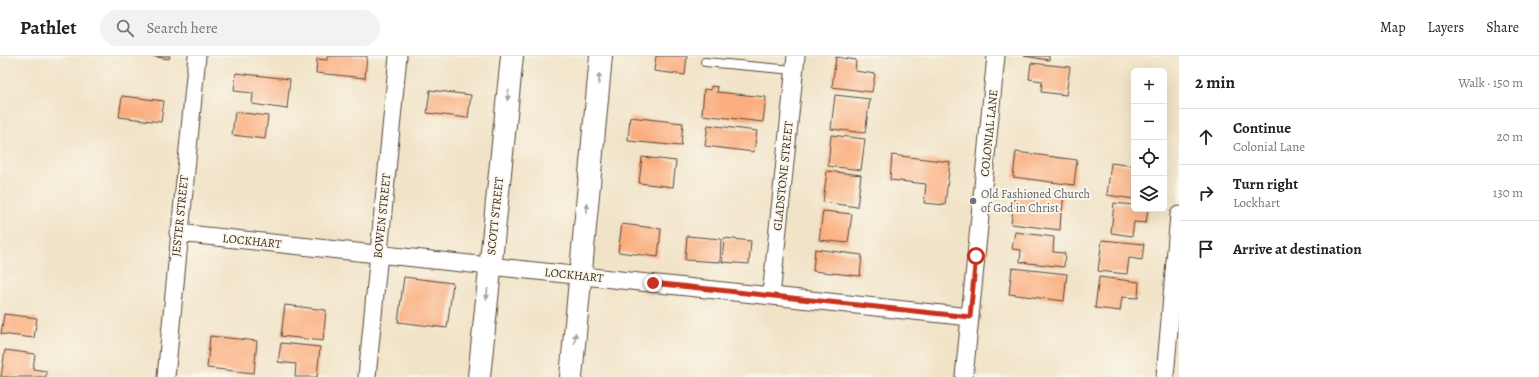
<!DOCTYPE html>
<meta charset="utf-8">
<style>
:root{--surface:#fff;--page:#f2f2f2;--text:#222;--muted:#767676;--line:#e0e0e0}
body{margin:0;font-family:Alegreya,serif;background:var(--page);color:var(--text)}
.controls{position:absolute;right:12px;top:12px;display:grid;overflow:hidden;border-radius:6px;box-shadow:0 4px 16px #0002}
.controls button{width:36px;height:36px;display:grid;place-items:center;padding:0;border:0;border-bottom:1px solid var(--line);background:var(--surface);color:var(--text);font:20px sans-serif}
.stop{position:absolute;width:12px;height:12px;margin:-9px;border:3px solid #c8321e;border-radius:50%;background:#fff}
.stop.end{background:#c8321e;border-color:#fff;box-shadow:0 1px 4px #0008}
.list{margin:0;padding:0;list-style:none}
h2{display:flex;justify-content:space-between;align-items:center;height:52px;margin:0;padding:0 16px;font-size:17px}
h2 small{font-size:13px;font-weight:400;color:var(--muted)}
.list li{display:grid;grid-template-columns:26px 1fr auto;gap:12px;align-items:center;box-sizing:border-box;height:56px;padding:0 16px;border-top:1px solid var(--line)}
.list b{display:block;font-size:15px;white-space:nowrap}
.list p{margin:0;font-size:13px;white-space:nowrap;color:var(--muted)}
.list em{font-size:13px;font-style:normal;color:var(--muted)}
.icon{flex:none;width:22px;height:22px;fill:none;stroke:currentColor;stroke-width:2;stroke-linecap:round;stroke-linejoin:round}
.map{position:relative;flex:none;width:1179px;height:321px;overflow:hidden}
header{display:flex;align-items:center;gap:24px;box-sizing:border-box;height:56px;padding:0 20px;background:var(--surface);border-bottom:1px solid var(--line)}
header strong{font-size:19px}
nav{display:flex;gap:22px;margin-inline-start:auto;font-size:14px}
.search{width:280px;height:36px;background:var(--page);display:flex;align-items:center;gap:10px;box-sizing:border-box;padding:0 14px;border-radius:22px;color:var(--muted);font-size:15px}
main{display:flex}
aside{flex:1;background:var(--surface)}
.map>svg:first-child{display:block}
.building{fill:#faad7e}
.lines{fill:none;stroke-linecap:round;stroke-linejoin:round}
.service-casing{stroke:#564637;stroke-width:10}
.minor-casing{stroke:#564637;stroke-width:19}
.secondary-casing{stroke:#564637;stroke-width:24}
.service{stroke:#fff;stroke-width:8}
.minor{stroke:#fff;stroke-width:17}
.secondary{stroke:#fff;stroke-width:22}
.oneway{fill:#a79f9a}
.route{stroke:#c8321e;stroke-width:5}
.worship-dot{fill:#6b7280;stroke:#fbf7ec;stroke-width:1.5}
.labels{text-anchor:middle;stroke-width:4;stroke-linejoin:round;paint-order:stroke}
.street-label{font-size:12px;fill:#3b2a1e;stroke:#fbf7ec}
.worship-label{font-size:12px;fill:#5b616d;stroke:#fbf7ec;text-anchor:start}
</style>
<header>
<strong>Pathlet</strong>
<div class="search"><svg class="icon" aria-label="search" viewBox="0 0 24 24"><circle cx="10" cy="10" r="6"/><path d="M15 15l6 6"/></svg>Search here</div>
<nav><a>Map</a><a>Layers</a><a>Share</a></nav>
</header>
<main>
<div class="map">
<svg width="1179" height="321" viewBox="0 0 1179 321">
<rect width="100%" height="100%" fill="#fbf7ec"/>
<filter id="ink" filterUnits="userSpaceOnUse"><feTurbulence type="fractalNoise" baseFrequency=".025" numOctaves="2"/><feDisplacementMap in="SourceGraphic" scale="8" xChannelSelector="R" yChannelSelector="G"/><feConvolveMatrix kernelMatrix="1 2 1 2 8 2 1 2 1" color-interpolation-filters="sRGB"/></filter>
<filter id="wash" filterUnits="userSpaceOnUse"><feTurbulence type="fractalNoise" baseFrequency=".012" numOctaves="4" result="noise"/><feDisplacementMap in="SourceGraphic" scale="16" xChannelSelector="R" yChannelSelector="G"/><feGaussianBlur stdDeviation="0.9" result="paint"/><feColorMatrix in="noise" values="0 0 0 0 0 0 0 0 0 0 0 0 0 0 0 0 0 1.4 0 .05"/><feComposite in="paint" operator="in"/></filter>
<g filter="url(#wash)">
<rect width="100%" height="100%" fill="#f1e3c7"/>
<g id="blocks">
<!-- building -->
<path class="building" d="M151 0H170L169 3Z
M327 0H367L365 22 316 17 317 3 327 4Z
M656 0H687L685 19 654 15Z
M1024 0H1049V4Z
M836 1 856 4 855 15 875 18 872 36 832 31Z
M1031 7 1070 11 1066 39 1041 36 1042 25 1029 23Z
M236 17 290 23 287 53 252 48 253 37 234 35Z
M711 30 718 31 717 36 766 41 763 66 702 59 704 33 711 34Z
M430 34 471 39 468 62 427 57Z
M835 39 870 43 865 77 831 73Z
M122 40 164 45 161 66 119 61Z
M235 56 268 60 265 83 232 79Z
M630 61 683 67 681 90 628 85Z
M708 69 757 75 754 96 705 90Z
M831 79 865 83 861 114 828 110Z
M1016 96 1077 104 1074 129 1013 121Z
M892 99 950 106 945 149 924 147 926 128 890 124Z
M642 101 676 105 673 131 639 127Z
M1111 107 1134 110V143L1107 139Z
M827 115 861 119 857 151 823 146Z
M1015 134 1064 139 1062 155 1013 150Z
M1114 147 1134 149V153H1148L1146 167 1134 166 1132 180 1111 177Z
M1013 152 1061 157 1060 174 1011 168Z
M823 155 852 158 848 187 819 184Z
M622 168 661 173 658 201 618 196Z
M1015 176 1054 181 1053 196 1065 197 1064 211 1020 206 1021 194 1012 193Z
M687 180 721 183 720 206 685 204Z
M724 182 751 185 749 208 722 206Z
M1102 184 1144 188 1142 204 1129 202 1127 218 1098 215Z
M815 193 862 199 860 220 813 215Z
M1012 212 1067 218 1064 245 1009 238Z
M404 221 453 227 447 272 398 266Z
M1099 221 1139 226 1138 242 1122 241 1120 255 1095 252Z
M285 249 326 254 323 285 281 280Z
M4 258 37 262 34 282 1 278Z
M210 280 257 285 254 317 207 312Z
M281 287 320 291 317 321H295L296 308 278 306Z
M5 294 35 298 33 313 46 315V321H1Z"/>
</g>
</g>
<g filter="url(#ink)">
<use href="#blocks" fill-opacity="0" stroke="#564637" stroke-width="1"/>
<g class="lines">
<defs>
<path id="service" d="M705 6 794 14"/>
<path id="minor" d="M178 177 970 261
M771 240 796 0
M166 321 197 0
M367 321 398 0
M964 321 996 0
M1165 321 1179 159"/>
<path id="secondary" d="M479 321 512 0
M571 321 601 0"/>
</defs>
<!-- service casing -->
<use href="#service" class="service-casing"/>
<!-- minor casing -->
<use href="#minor" class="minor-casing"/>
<!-- secondary casing -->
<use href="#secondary" class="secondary-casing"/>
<!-- service -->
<use href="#service" class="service"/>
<!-- minor -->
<use href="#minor" class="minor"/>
<!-- secondary -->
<use href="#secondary" class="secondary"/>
</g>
<!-- one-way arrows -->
<defs><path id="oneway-solid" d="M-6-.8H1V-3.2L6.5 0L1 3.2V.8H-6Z"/></defs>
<g class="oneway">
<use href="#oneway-solid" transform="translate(599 23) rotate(-85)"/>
<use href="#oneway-solid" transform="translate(508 39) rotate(96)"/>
<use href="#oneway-solid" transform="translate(587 153) rotate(-85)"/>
<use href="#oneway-solid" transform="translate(487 238) rotate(96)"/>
<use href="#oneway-solid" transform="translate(575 282) rotate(-84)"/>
</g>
</g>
<g class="lines" filter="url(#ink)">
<!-- route -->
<path class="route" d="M653 227 970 261 976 200"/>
</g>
<!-- markers -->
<circle class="worship-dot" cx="973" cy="145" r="4"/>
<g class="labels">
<!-- street labels -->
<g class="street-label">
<text transform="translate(989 77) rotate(-84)" y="4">COLONIAL LANE</text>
<text transform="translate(783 120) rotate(-84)" y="4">GLADSTONE STREET</text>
<text transform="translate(180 160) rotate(-84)" y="4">JESTER STREET</text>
<text transform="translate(382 160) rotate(-84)" y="4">BOWEN STREET</text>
<text transform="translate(495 160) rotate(-84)" y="4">SCOTT STREET</text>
<text transform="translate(252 185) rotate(6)" y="4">LOCKHART</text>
<text transform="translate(574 219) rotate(6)" y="4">LOCKHART</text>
</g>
<!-- worship labels -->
<g class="worship-label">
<text x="981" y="142">Old Fashioned Church<tspan x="981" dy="14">of God in Christ</tspan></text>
</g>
</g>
</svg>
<div class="controls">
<button>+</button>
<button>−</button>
<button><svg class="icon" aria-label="locate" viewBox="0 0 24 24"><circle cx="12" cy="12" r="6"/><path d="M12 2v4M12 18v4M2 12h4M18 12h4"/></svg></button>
<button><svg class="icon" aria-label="layers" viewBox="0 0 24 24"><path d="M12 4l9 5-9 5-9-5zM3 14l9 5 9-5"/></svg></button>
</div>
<div class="stop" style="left:976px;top:200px"></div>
<div class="stop end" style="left:653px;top:227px"></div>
</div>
<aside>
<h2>2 min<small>Walk · 150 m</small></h2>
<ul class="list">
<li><svg class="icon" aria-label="ahead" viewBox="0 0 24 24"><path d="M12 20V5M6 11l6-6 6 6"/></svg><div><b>Continue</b><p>Colonial Lane</p></div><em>20 m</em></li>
<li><svg class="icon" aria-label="right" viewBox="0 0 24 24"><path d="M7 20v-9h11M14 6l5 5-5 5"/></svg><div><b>Turn right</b><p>Lockhart</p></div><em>130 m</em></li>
<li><svg class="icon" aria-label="arrive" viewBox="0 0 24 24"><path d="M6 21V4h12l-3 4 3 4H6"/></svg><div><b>Arrive at destination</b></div></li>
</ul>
</aside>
</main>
